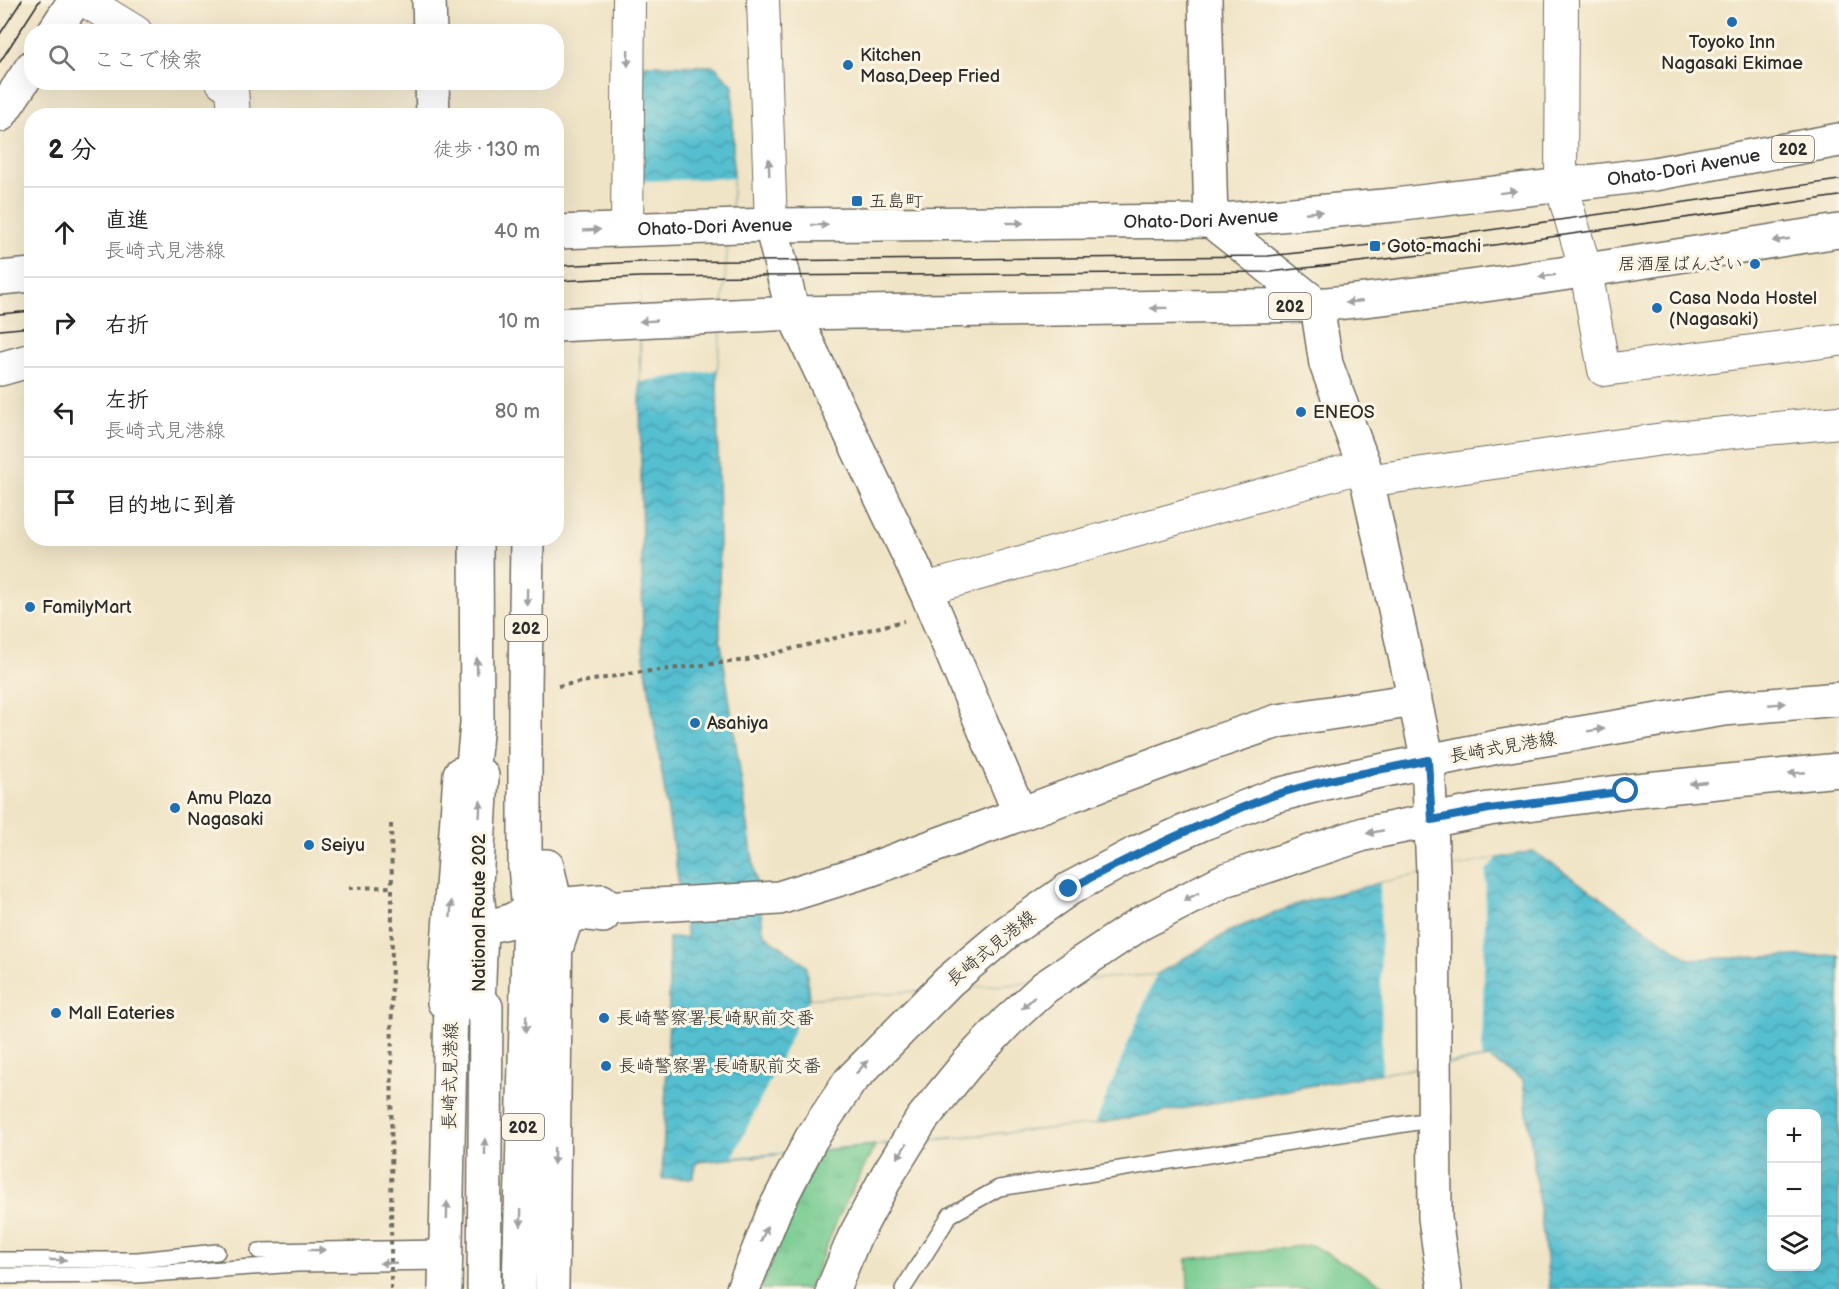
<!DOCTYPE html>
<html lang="ja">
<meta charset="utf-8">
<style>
:root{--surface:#fff;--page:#f2f2f2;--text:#222;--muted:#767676;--line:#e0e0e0}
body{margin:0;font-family:"Balsamiq Sans","Klee One",sans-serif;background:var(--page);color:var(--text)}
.controls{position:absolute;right:18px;bottom:18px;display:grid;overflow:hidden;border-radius:12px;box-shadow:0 6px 24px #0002}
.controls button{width:54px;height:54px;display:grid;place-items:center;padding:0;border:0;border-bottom:2px solid var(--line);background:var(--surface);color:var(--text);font:30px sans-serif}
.stop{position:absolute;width:18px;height:18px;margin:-14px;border:4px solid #1f6fb2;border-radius:50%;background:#fff}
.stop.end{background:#1f6fb2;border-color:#fff;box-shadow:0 2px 6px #0008}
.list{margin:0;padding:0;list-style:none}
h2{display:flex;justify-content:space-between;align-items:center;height:78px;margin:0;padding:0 24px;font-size:26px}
h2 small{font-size:20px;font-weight:400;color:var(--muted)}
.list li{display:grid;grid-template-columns:39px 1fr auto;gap:18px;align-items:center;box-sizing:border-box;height:90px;padding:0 24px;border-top:2px solid var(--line)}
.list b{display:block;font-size:22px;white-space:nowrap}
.list p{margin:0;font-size:20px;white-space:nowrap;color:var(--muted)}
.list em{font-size:20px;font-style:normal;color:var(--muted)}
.icon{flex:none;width:33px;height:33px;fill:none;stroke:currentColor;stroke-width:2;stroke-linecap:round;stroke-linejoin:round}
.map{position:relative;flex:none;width:1839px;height:1289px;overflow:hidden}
.search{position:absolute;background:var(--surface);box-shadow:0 6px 24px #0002;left:24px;top:24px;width:540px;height:66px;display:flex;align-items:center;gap:15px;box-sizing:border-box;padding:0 21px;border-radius:24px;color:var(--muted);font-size:22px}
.panel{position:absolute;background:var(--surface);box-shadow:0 6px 24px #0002;left:24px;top:108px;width:540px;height:438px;border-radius:24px}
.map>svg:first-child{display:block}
.grass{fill:url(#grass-tufts);stroke:#507b5e;stroke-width:1.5}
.park{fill:#74cb90;stroke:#507b5e;stroke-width:1.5}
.water{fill:url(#water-waves);stroke:#40757e;stroke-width:1.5;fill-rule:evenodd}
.pier{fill:#f0e4c6}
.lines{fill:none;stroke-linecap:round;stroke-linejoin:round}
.lane-casing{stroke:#706c61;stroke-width:18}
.street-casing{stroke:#706c61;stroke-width:34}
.secondary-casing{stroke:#706c61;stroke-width:36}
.highway-casing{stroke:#706c61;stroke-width:36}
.path{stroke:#706c61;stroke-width:4;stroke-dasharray:4.5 4.5;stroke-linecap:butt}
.lane{stroke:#fff;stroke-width:15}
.street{stroke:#fff;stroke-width:32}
.secondary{stroke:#fff;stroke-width:33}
.highway{stroke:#fff;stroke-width:33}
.tram{stroke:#2b2b2b;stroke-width:1.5}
.path-bridge{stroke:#706c61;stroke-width:4;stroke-dasharray:4.5 4.5;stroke-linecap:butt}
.oneway{fill:#a0a0a0}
.route{stroke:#1f6fb2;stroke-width:8}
.poi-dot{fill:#1f6fb2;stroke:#fcf5e5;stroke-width:2}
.labels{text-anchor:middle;stroke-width:6;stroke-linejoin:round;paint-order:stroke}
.shield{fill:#fcf5e5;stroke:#6a6863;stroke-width:1.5}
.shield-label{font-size:16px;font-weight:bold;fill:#2b2b2b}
.poi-label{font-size:18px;fill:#2b2b2b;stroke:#fcf5e5;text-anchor:start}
.street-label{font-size:18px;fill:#2b2b2b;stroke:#fcf5e5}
</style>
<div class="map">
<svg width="1839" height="1289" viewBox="0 0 1839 1289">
<defs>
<pattern id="grass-tufts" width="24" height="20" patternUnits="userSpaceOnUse" patternTransform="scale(1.5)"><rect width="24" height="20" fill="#74cb90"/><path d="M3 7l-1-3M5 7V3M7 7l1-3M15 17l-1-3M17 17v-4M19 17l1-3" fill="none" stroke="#65ae7c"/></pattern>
<pattern id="water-waves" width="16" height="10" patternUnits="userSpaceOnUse" patternTransform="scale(1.5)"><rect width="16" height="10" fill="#55bfd0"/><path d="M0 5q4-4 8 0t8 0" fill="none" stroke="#479ba9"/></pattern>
</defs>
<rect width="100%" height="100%" fill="#fcf5e5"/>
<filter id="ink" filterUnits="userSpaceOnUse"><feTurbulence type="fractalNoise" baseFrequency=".0167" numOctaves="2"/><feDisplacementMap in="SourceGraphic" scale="12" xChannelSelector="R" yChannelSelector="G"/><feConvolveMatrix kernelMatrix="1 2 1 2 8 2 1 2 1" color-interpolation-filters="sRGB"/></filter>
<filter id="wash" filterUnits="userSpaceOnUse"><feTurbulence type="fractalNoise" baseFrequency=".008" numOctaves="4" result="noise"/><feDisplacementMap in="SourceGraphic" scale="24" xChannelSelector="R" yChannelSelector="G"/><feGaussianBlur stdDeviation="1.35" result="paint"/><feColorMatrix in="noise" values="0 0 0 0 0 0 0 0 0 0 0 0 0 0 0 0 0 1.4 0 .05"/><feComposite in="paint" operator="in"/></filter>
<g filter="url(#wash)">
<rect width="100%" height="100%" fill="#f0e4c6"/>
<!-- grass -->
<path class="grass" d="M876 1144 838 1218 809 1289H761L791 1211 820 1150Z"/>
<!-- park -->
<path class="park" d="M1311 1245 1386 1286 1385 1289H1188L1187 1259Z"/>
<!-- water -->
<path class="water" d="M643 65 714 66 733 85V178L717 370 720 637 764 934 806 965 809 999 1156 975 1230 931 1300 903 1380 883 1533 851 1689 959 1839 955V1289H1550L1523 1080 1489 1058 1382 1073 1095 1124 697 1162 693 1178 662 1179 669 1017V938H687L643 649 640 382ZM1772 1114H1816V1266H1772Z"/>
<!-- pier -->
<path class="pier" d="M733 178 717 370 640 382 641 358 639 181Z
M1498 858 1486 870 1482 1058 1382 1073 1380 883Z
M1156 975 1095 1124 733 1157 809 999Z"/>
</g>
<g filter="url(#ink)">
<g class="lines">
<defs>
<path id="lane" d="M259 1251 445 1248
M0 1260H138L217 1252
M0 1276 137 1275 297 1264 446 1262
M903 1289 950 1215 999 1188 1436 1119"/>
<path id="street" d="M84 0 136 32
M763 0 771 225
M1562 0 1561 185 1586 271 1604 370 1839 340
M222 82 232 89 234 116
M627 228 629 0
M1366 481 1663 439 1839 422
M925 589 1364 466"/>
<path id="secondary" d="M429 0 430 32
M1205 0 1211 221 1317 305 1326 364 1364 466 1428 761 1433 871 1435 1218 1445 1289
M54 32 75 0
M432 82 433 116
M0 115 32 67
M771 225 793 313 928 596 1020 814
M472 775 460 774 444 1002 459 1001 461 962 469 939 481 928 507 922 543 906 602 901 603 916 581 913 566 919 554 955
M525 866H547L556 906 552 1289
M603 908 779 898 869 870 1204 746 1278 721 1415 700
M445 1289 451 1002
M743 1289 775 1209 811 1139 850 1081 949 981 1006 933 1069 889 1136 853 1204 823 1274 796 1341 779 1497 747 1724 709 1839 699
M833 1289 854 1238 887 1176 922 1119 967 1064 1007 1022 1045 987 1141 923 1225 880 1364 834 1489 809 1626 791 1839 770"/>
<g id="highway">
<path id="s1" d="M556 232 771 225 1211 221 1395 205 1654 174 1839 140"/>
<path d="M0 278 32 275"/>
<path d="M556 325 793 313 1317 305C1492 288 1665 257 1839 231"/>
<path d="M0 369 32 360"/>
<path d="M476 538 477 724 472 775 482 776 476 884 481 928 478 1006 486 1007 484 1289"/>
<path d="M519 1289 529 912 525 866V691L527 538"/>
</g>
</defs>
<!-- lane casing -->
<use href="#lane" class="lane-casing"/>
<!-- street casing -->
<use href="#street" class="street-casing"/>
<!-- secondary casing -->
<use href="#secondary" class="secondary-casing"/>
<!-- highway casing -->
<use href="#highway" class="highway-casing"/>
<!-- path -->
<path class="path" d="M558 686 634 673 747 660 904 621
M391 824 392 887"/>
<!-- lane -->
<use href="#lane" class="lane"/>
<!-- street -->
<use href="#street" class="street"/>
<!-- secondary -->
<use href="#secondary" class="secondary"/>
<!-- highway -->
<use href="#highway" class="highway"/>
<!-- tram -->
<path class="tram" d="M0 34 22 0
M0 62 40 0
M556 266 640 262 1268 256 1427 239 1839 180
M556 281 640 277 1269 272 1430 254 1839 196
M0 314 32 311
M0 330 32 327"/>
<!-- path-bridge -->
<path class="path-bridge" d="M349 888 392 887 391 1289"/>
</g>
<!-- one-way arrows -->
<defs><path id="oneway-solid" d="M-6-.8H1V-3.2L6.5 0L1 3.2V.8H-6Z" transform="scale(1.5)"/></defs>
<g class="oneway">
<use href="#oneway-solid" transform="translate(628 58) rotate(91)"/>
<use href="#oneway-solid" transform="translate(769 167) rotate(-92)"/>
<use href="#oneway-solid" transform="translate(1508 192) rotate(-7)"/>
<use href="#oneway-solid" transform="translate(1314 212) rotate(-5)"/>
<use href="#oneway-solid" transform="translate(1015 223)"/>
<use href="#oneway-solid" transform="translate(820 225)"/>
<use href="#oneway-solid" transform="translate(592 230) rotate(-3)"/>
<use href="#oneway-solid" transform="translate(1781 240) rotate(172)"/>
<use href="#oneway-solid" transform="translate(1547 276) rotate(172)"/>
<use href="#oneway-solid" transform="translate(1354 302) rotate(174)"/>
<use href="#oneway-solid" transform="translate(1159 308) rotate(179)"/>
<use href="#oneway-solid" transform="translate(648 321) rotate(177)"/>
<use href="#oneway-solid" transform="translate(527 597) rotate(91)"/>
<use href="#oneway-solid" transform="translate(477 666) rotate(-91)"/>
<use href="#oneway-solid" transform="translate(1777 704) rotate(-5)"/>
<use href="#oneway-solid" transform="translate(1596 730) rotate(-9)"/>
<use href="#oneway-solid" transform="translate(1797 773) rotate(175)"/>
<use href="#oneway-solid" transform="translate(1698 783) rotate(174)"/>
<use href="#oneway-solid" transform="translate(480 809) rotate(-87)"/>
<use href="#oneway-solid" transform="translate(1375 832) rotate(169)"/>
<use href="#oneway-solid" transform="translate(1191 897) rotate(153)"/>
<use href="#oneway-solid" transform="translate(451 909) rotate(-86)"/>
<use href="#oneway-solid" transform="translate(1028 1003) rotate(138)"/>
<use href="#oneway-solid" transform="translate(526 1024) rotate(91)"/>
<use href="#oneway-solid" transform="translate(862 1067) rotate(-47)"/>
<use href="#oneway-solid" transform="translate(485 1147) rotate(-90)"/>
<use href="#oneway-solid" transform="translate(902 1151) rotate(122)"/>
<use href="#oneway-solid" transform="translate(554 1156) rotate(91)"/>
<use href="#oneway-solid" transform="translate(447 1210) rotate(-89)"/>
<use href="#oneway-solid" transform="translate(521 1218) rotate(91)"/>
<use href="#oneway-solid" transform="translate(764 1234) rotate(-67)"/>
<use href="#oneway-solid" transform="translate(317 1250) rotate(-1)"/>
<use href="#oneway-solid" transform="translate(58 1260)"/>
<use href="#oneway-solid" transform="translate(388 1263) rotate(179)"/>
</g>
</g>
<g class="lines" filter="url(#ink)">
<!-- route -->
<path class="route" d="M1069 889C1135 854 1202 822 1272 796 1321 779 1378 771 1428 760L1432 820 1489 809 1626 791"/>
</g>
<!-- markers -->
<g class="poi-dot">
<circle cx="1732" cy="22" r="6"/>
<circle cx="848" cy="65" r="6"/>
<rect x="851" y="195" width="12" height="12" rx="3"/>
<rect x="1369" y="240" width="12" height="12" rx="3"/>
<circle cx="1755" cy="264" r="6"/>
<circle cx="1657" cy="308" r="6"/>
<circle cx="1301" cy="412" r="6"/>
<circle cx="30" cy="607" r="6"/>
<circle cx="695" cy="723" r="6"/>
<circle cx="175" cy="808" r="6"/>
<circle cx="309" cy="845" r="6"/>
<circle cx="56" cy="1013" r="6"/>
<circle cx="604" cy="1018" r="6"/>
<circle cx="606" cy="1066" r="6"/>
</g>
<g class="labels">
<!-- shield labels -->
<g class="shield">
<rect x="1772" y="136" width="42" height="26" rx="4.5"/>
<rect x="1269" y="293" width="42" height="26" rx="4.5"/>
<rect x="505" y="615" width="42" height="26" rx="4.5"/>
<rect x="502" y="1114" width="42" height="26" rx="4.5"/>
</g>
<g class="shield-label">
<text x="1793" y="155">202</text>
<text x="1290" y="312">202</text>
<text x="526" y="634">202</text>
<text x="523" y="1133">202</text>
</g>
<!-- poi labels -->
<g class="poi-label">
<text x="1732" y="48" text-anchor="middle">Toyoko Inn<tspan x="1732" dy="21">Nagasaki Ekimae</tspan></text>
<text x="860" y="61">Kitchen<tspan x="860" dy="21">Masa,Deep Fried</tspan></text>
<text x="869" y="207">五島町</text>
<text x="1387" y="252">Goto-machi</text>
<text x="1743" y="270" text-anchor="end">居酒屋ばんざい</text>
<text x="1669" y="304">Casa Noda Hostel<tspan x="1669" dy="21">(Nagasaki)</tspan></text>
<text x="1313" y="418">ENEOS</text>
<text x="42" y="613">FamilyMart</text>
<text x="707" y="729">Asahiya</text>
<text x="187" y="804">Amu Plaza<tspan x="187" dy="21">Nagasaki</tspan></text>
<text x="321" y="851">Seiyu</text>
<text x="68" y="1019">Mall Eateries</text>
<text x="616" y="1024">長崎警察署長崎駅前交番</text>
<text x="618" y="1072">長崎警察署 長崎駅前交番</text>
</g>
<!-- street labels -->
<g class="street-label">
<text dy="6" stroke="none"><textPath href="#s1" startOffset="1131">Ohato-Dori Avenue</textPath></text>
<text dy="6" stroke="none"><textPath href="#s1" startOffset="645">Ohato-Dori Avenue</textPath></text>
<text dy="6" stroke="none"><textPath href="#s1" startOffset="159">Ohato-Dori Avenue</textPath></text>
<text transform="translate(1503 747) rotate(-10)" y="6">長崎式見港線</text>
<text transform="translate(479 913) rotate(-90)" y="6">National Route 202</text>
<text transform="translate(991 948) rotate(-39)" y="6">長崎式見港線</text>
<text transform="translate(450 1076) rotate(-89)" y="6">長崎式見港線</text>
</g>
</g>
</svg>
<div class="controls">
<button>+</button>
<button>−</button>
<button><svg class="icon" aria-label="layers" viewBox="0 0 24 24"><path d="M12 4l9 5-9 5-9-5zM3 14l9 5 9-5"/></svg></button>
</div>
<div class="stop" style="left:1626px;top:791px"></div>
<div class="stop end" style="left:1069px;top:889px"></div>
<div class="search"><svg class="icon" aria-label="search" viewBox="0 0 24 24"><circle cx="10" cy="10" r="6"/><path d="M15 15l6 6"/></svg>ここで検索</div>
<section class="panel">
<h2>2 分<small>徒歩 · 130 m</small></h2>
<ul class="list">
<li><svg class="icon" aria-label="ahead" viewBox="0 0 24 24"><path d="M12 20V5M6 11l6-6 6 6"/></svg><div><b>直進</b><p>長崎式見港線</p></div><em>40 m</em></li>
<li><svg class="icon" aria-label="right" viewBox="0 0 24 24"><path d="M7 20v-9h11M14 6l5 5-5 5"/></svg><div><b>右折</b></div><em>10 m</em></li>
<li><svg class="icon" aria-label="left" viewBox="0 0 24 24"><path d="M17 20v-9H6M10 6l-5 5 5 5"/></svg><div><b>左折</b><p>長崎式見港線</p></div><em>80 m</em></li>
<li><svg class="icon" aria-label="arrive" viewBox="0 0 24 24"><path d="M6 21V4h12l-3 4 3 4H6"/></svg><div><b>目的地に到着</b></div></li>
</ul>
</section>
</div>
